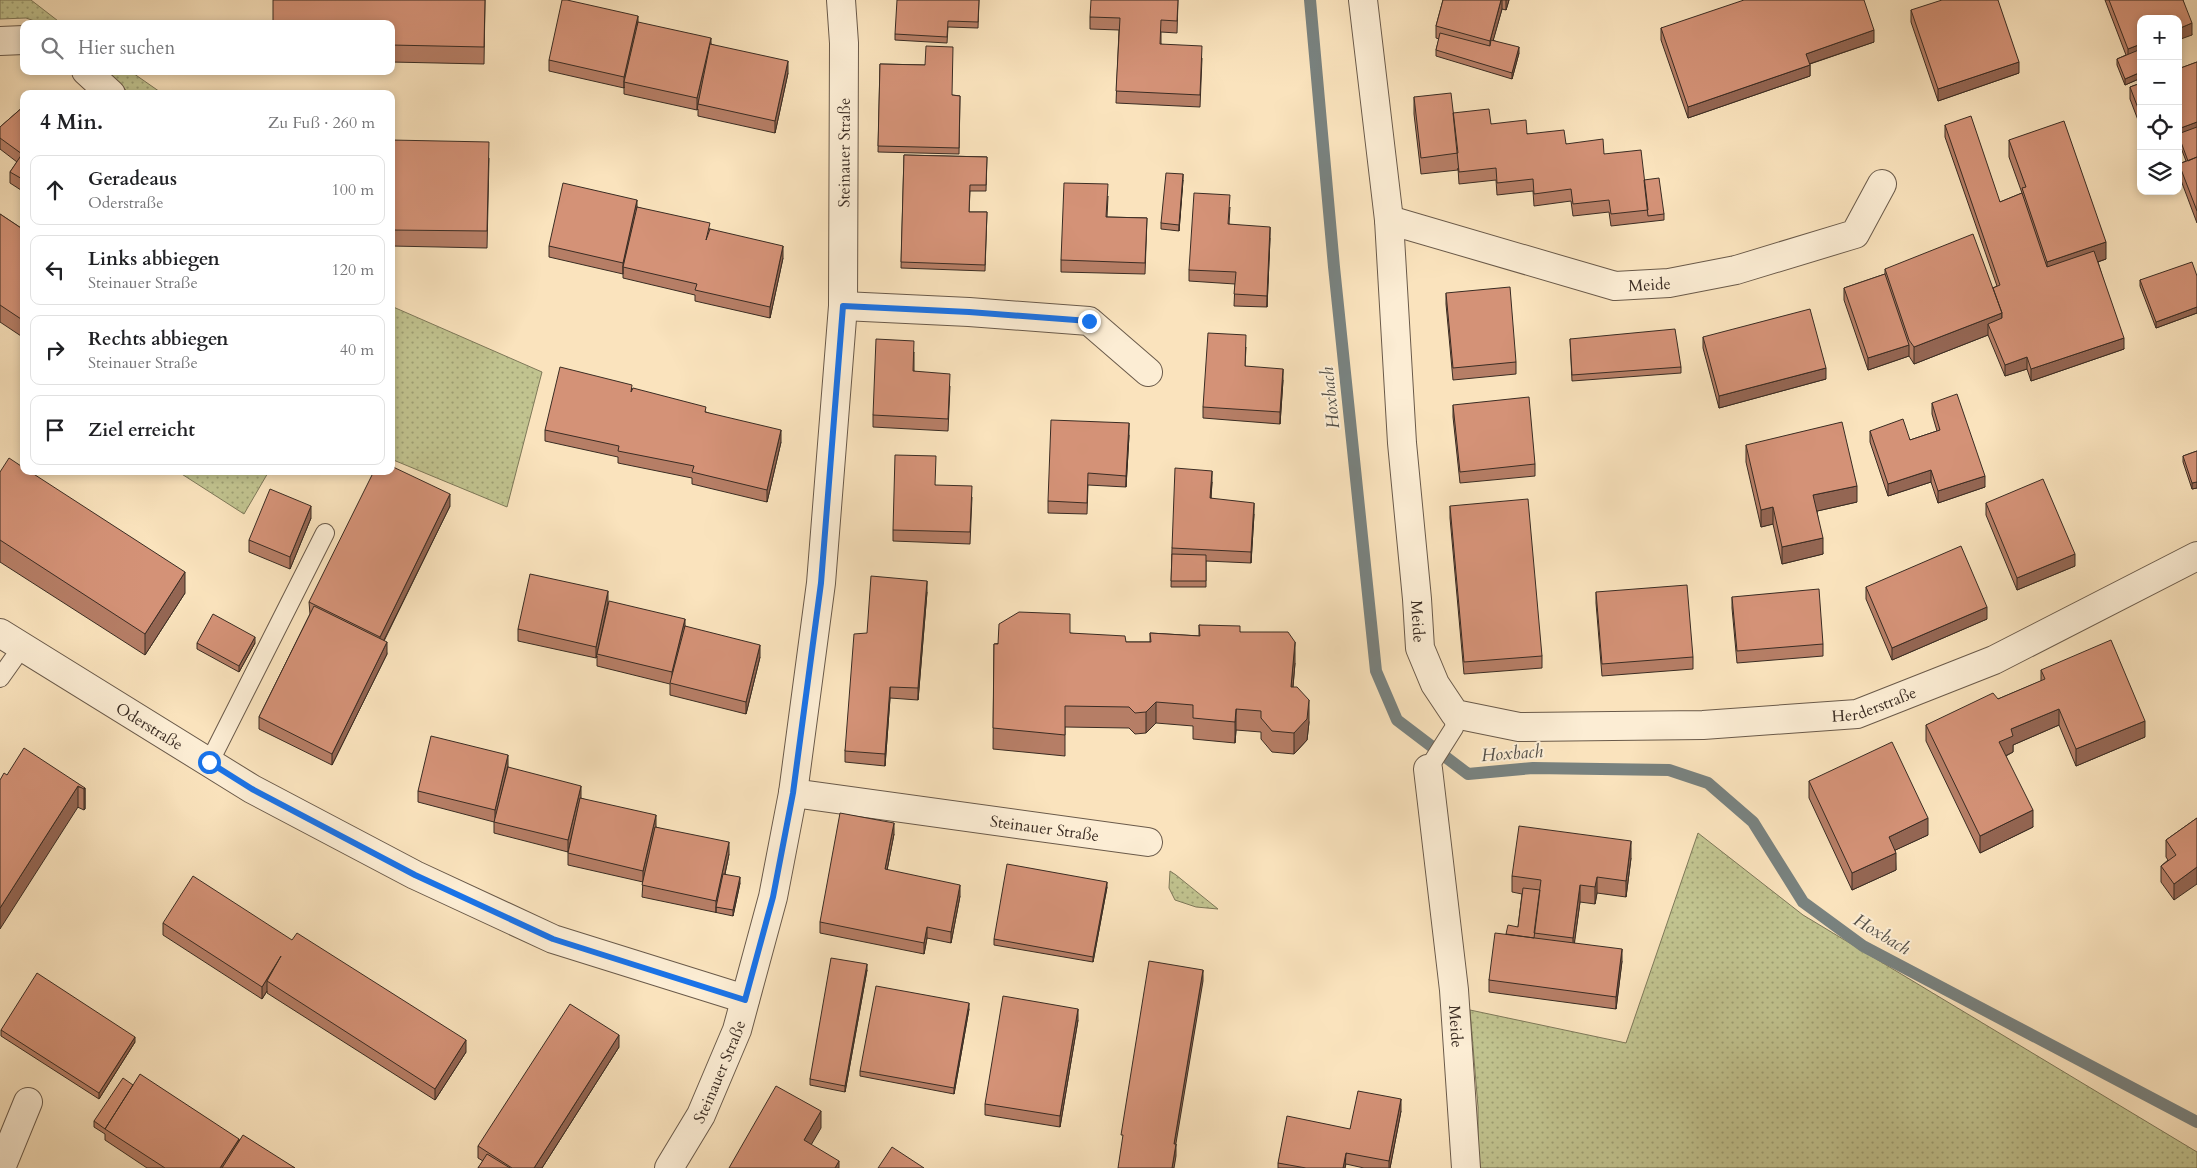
<!DOCTYPE html>
<html lang="de">
<meta charset="utf-8">
<style>
:root{--surface:#fff;--page:#f2f2f2;--text:#202124;--muted:#757577;--line:#e0e0e0}
body{margin:0;font-family:Cardo,serif;background:var(--page);color:var(--text)}
.controls{position:absolute;right:15px;top:15px;display:grid;overflow:hidden;border-radius:10px;box-shadow:0 2px 8px #0003}
.controls button{width:45px;height:45px;display:grid;place-items:center;padding:0;border:0;border-bottom:1px solid var(--line);background:var(--surface);color:var(--text);font:25px sans-serif}
.stop{position:absolute;width:15px;height:15px;margin:-11px;border:4px solid #1a73e8;border-radius:50%;background:#fff}
.stop.end{background:#1a73e8;border-color:#fff;box-shadow:0 1px 5px #0008}
.list{margin:0;padding:0;list-style:none}
h2{display:flex;justify-content:space-between;align-items:center;height:65px;margin:0;padding:0 20px;font-size:21px}
h2 small{font-size:16px;font-weight:400;color:var(--muted)}
.list li{display:grid;grid-template-columns:32px 1fr auto;gap:15px;align-items:center;box-sizing:border-box;height:70px;margin:0 10px 10px;padding:0 10px;border:1px solid var(--line);border-radius:10px}
.list b{display:block;font-size:19px;white-space:nowrap}
.list p{margin:0;font-size:16px;white-space:nowrap;color:var(--muted)}
.list em{font-size:16px;font-style:normal;color:var(--muted)}
.icon{flex:none;width:28px;height:28px;fill:none;stroke:currentColor;stroke-width:2;stroke-linecap:round;stroke-linejoin:round}
.map{position:relative;flex:none;width:2197px;height:1168px;overflow:hidden}
.search{position:absolute;background:var(--surface);box-shadow:0 2px 8px #0003;left:20px;top:20px;width:375px;height:55px;display:flex;align-items:center;gap:12px;box-sizing:border-box;padding:0 18px;border-radius:10px;color:var(--muted);font-size:19px}
.panel{position:absolute;background:var(--surface);box-shadow:0 2px 8px #0003;left:20px;top:90px;width:375px;height:385px;border-radius:10px}
.map>svg:first-child{display:block}
.grass{fill:url(#grass-dots);stroke:#7e7859}
.lines{fill:none;stroke-linecap:round;stroke-linejoin:round}
.stream{stroke:#79827f;stroke-width:12}
.lane-casing{stroke:#6a5a4a;stroke-width:20}
.street-casing{stroke:#6a5a4a;stroke-width:30}
.lane{stroke:#fcedd4;stroke-width:18}
.street{stroke:#fcedd4;stroke-width:28}
.wall{fill:#b67e66;stroke:#3a2c23}
.shaded-wall{fill:#946653;stroke:#3a2c23}
.building{fill:#d49277;stroke:#3a2c23}
.route{stroke:#1a73e8;stroke-width:6}
.labels{text-anchor:middle;stroke-width:4;stroke-linejoin:round;paint-order:stroke}
.street-label{font-size:16px;fill:#3a2c23;stroke:#fcedd4}
.water-label{font-size:18px;font-style:italic;fill:#545049;stroke:#fcedd4}
</style>
<div class="map">
<svg width="2197" height="1168" viewBox="0 0 2197 1168">
<defs>
<pattern id="grass-dots" width="8" height="8" patternUnits="userSpaceOnUse" patternTransform="scale(1.25)"><rect width="8" height="8" fill="#c1c38f"/><path d="M2 2h.1M6 6h.1" fill="none" stroke="#9e9f74" stroke-width="1.8" stroke-linecap="round"/></pattern>
</defs>
<rect width="100%" height="100%" fill="#fae3bd"/>
<filter id="stains"><feTurbulence type="fractalNoise" baseFrequency=".004" numOctaves="4"/><feColorMatrix values="0 0 0 0 .2 0 0 0 0 .09 0 0 0 0 .02 0 0 0 .5 -.17"/></filter>
<radialGradient id="worn" r=".72"><stop offset=".6" stop-color="#630" stop-opacity="0"/><stop offset="1" stop-color="#630" stop-opacity=".3"/></radialGradient>
<!-- grass -->
<path class="grass" d="M0 0H31L62 24H43L26 18 0 19Z
M106 71H130L163 94H130Z
M391 306 542 372 507 507 391 459Z
M177 471H269L244 514Z
M1698 833 1803 915 2197 1152V1168H1478V1107L1470 1010 1626 1043Z
M1170 871 1176 875 1218 909 1196 907 1175 900 1169 888Z"/>
<g class="lines">
<!-- stream -->
<path class="stream" d="M1310 0 1334 267 1376 671 1397 720 1468 774 1533 768 1669 770 1708 783 1753 822 1803 902 1863 946 2197 1122"/>
<defs>
<path id="lane" d="M0 678 22 647
M209 763 325 533
M1428 769 1454 728 1455 714"/>
<g id="street">
<path id="s1" d="M1363 0 1389 220 1402 443 1417 599 1420 648 1435 684 1455 714 1519 727 1703 725 1857 714 1994 660 2197 556"/>
<path d="M0 41 24 40"/>
<path d="M86 71 111 94"/>
<path id="s2" d="M1389 220 1615 286 1669 283 1736 270 1855 234 1882 184"/>
<path d="M843 306 969 312 1089 321 1148 372"/>
<path id="s3" d="M0 633 252 789 415 875 553 939 745 999"/>
<path id="s4" d="M1428 769 1454 990 1466 1168"/>
<path id="s5" d="M793 793 1148 842"/>
<path d="M1 1168 28 1102"/>
<path id="s6" d="M669 1168 701 1115 737 1030 773 897 793 793 821 583 843 306 844 43 841 0"/>
</g>
</defs>
<!-- lane casing -->
<use href="#lane" class="lane-casing"/>
<!-- street casing -->
<use href="#street" class="street-casing"/>
<!-- lane -->
<use href="#lane" class="lane"/>
<!-- street -->
<use href="#street" class="street"/>
</g>
<!-- wall -->
<path class="wall" d="M485 0 484 64 391 62V24Z
M979 0 978 28 948 27 947 43 895 40V34Z
M1178 0 1177 33 1161 32V44L1202 58 1200 107 1116 103 1119 30 1090 29V17Z
M1443 0H1509L1506 10 1502 9 1493 40 1519 53 1512 79 1436 56V50L1439 39 1436 38V26Z
M2105 0H2183L2192 35 2141 19V78L2125 85 2117 65V59L2126 55Z
M1911 10 2019 73 1938 101 1911 22Z
M638 23 711 44 788 73 775 133 698 116V109L697 110 624 94V87V88L549 71V60Z
M1661 28 1874 42 1810 64V76L1688 118 1661 40Z
M2197 62V223L2179 175V164L2186 161 2178 140V69Z
M880 64 925 65 952 95 960 96 959 154 878 152Z
M2141 83V128L2130 99V87Z
M1414 97 1453 113 1491 124 1604 154 1644 180 1664 214V220L1611 226 1609 212 1573 216 1571 201 1534 206 1533 191 1497 195 1496 180 1459 184 1458 168V170L1421 174 1414 114Z
M24 106V192L10 183V172L17 162 0 149V127Z
M1945 125 2000 202 2022 193 2009 157V140L2106 259 2098 262 2124 349 2031 381 2027 369 2005 376 1988 335 1914 364 1909 356 1868 370 1844 300V288L1885 274V269L1993 288 1997 286 1945 137Z
M391 140 489 158 487 248 391 246Z
M904 155 987 157 986 191H970L969 212H987L985 271 901 268Z
M1183 180 1179 231 1161 229V223Z
M1108 196 1107 217 1147 218 1145 274 1061 272V260Z
M637 207 710 229 783 258 770 318 695 301V295L623 278V274L549 257V246Z
M1230 207 1229 224 1270 238 1267 307 1234 306 1235 284 1189 281V270Z
M0 214 24 230V338L0 322Z
M2197 276V313L2156 328 2140 286V280Z
M1446 293 1516 362V374L1453 380 1446 304Z
M1703 337 1826 379 1719 408 1703 348Z
M1570 339 1681 367V373L1572 381Z
M1246 347 1245 366 1283 380 1280 424 1203 418V407Z
M914 352V371L950 386 948 431 873 427V415Z
M632 389 706 412 781 442 767 502 692 484V478L618 463V457L545 441V430Z
M1932 403 1985 487 1938 503 1931 482 1888 496 1870 442V431L1910 440 1937 431 1932 414Z
M1453 405 1535 464V476L1460 483 1453 417Z
M1129 435 1126 487 1088 485 1087 514 1048 513V501Z
M1746 445 1857 502 1817 511 1823 554 1782 564 1773 524 1761 527 1746 462Z
M2197 451V488L2192 489 2183 462V456Z
M0 472 185 593 145 655 0 562Z
M1212 482 1211 498 1254 514 1251 563 1206 561V587H1171L1172 548Z
M935 485 972 497 970 544 893 541V530Z
M1986 503 2075 566 2017 590 1986 515Z
M450 506 384 641 387 654 332 765 259 729V717L310 614 309 602Z
M1450 506 1542 656V668L1464 674 1450 518Z
M311 518 290 569 249 552V540Z
M1866 587 1987 619 1892 660 1866 599Z
M927 592 918 700 890 698 885 766 845 762V751L867 633Z
M1596 592 1693 657V669L1602 676 1596 603Z
M1732 597 1823 644V656L1737 663 1732 608Z
M608 603 602 631 685 626 760 657 746 714 670 695V684L597 666V656L596 658 518 641V629Z
M1199 625 1240 632 1295 663 1293 687 1309 722 1307 740 1294 754 1272 752 1261 739V732L1236 730 1235 743 1193 739V726L1156 723 1146 733 1135 734 1129 728 1065 727V756L993 749 994 644 1070 633 1126 642H1150V633L1199 636Z
M197 643H255L239 672 197 649Z
M2041 670 2145 737 2076 766 2059 725 2013 745V752L2006 756 2033 827 1980 853 1926 741V725L1998 699 2041 681Z
M508 766 504 783 581 798 656 827 729 854 725 874 740 883 733 916 642 897 643 882 568 865V853L575 823 568 852 494 833V822L418 802V791Z
M7 775 85 788V809L84 810Z
M1809 781 1928 835 1895 850 1896 870 1852 890 1809 798Z
M2197 818 2174 900 2161 882V866L2168 860 2166 857V840Z
M894 834 887 870 960 896 951 943 927 938 924 954 820 933V922Z
M1631 858 1626 897 1597 893 1595 904 1580 902 1574 943 1622 961 1616 1009 1489 992V980L1506 934 1518 927 1522 894 1512 892V876Z
M1107 887 1093 962 994 945V939Z
M163 923 466 1052 435 1100 267 993V991L262 999 163 935Z
M867 970 845 1092 810 1085V1079Z
M969 1009 954 1094 860 1076V1071Z
M1078 1020 1060 1127 985 1115V1104Z
M1 1030 135 1042 99 1099 1 1036Z
M619 1047 542 1168H478L483 1161 478 1158V1146Z
M133 1085 239 1141 295 1168H147L105 1140V1134L94 1127V1121Z
M1401 1111 1390 1168H1364L1346 1164 1345 1168H1278V1163Z"/>
<!-- shaded-wall -->
<path class="shaded-wall" d="M1501 0H1502V9L1490 52V41Z
M1506 0H1509L1506 10Z
M638 16V28L624 82V88V77Z
M2192 23V35L2178 40V29Z
M1874 30V42L1806 65V54Z
M711 38V50L698 104 697 110V98Z
M2141 44V55L2128 60V49Z
M1519 47V53L1512 79V73Z
M788 61V73L775 133V121Z
M2019 62V73L1938 101V89Z
M1810 65V76L1688 118V107Z
M2141 72V78L2125 85V79Z
M2197 122V133L2178 134V140V129Z
M1183 174V180L1179 231V225Z
M637 200V211L623 267V274V263Z
M1270 227V238L1267 307V296Z
M2106 242V259L2047 279V262Z
M783 246V258L770 318V307Z
M2197 307V313L2156 328V322Z
M2002 313V330L1988 324V335L1914 364V347Z
M2124 338V349L2031 381V369Z
M1909 345V356L1868 370V358Z
M2027 357V369L2005 376V365Z
M1826 368V379L1719 408V396Z
M1283 369V380L1280 424V412Z
M1129 423V435L1126 487V476Z
M781 430V442L767 502V490Z
M1931 470V482L1888 496V484Z
M1212 471V482L1210 510V498Z
M1985 476V487L1938 503V491Z
M2197 482V488L2192 489V483Z
M1857 486V502L1813 512V495Z
M450 494V506L380 648V637Z
M1254 503V514L1251 563V552Z
M311 506V518L290 569V557Z
M1773 507V524L1761 527V510Z
M1823 538V554L1782 564V547Z
M2075 554V566L2017 590V578Z
M185 572V593L145 655V634Z
M927 581V592L918 700V688Z
M608 591V603L596 658V647Z
M1987 607V619L1892 660V648Z
M685 619V630L672 684V672Z
M255 637V643L239 672V666Z
M387 642V654L332 765V754Z
M1295 642V663L1291 708V687Z
M760 645V657L746 714V702Z
M890 687V698L885 766V754Z
M1309 700V722L1307 740 1294 754V733Z
M1156 702V723L1146 733V712Z
M1236 709V730L1235 743V722Z
M2059 709V725L2013 745V752L1999 759V742L2011 729Z
M2145 721V737L2076 766V749Z
M508 755V766L495 822V810Z
M78 786V807L0 929V908Z
M581 786V797L568 852V840Z
M85 788V809L84 810V789Z
M2033 810V827L1980 853V836Z
M656 815V827L643 882V871Z
M1928 818V835L1889 853V837Z
M894 823V834L885 881V869Z
M1631 841V858L1626 897V881Z
M729 842V854L718 907H716V913V901Z
M1896 853V870L1852 890V873Z
M2197 867V884L2174 900V884Z
M740 877V883L733 916V910Z
M1597 877V893L1595 904V887Z
M1107 882V887L1093 962V957Z
M960 885V896L951 943V932Z
M1580 885V902L1573 954V938Z
M927 927V938L924 954V943Z
M1622 949V961L1616 1009V997Z
M281 956 267 981V991L262 999V987Z
M867 964V970L845 1092V1086Z
M1203 970V981L1174 1155V1144Z
M969 1003V1009L954 1094V1088Z
M1078 1009V1020L1060 1127V1116Z
M619 1035V1047L542 1168H534Z
M135 1037V1042L99 1099V1093Z
M466 1040V1052L435 1100V1089Z
M1401 1099V1111L1390 1168H1389V1161Z
M821 1111V1128L804 1157V1140Z
M239 1139V1150L227 1168H220Z
M1176 1144V1156L1174 1168H1172Z
M1346 1153 1345 1168H1343Z
M839 1161V1168H835Z"/>
<!-- building -->
<path class="building" d="M273 0H485L484 47 391 45V24H273Z
M562 0H567L638 16 624 77 549 60Z
M897 0H979L978 22 948 21 947 37 895 34Z
M1091 0H1178L1177 21 1161 20 1160 44 1202 46 1200 95 1116 91 1120 18 1090 17Z
M1443 0H1501L1490 41 1436 26Z
M1744 0H1864L1874 30 1806 54 1810 65 1688 107 1661 28Z
M1942 0H1998L2019 62 1938 89 1911 10Z
M2109 0H2183L2192 23 2178 29V19H2141V44L2128 49Z
M638 22 711 38 697 98 624 82Z
M1440 33 1490 46 1491 40 1519 47 1512 73 1436 50Z
M710 44 788 61 775 121 698 104Z
M926 46 953 47 952 95 960 96 959 148 878 146 880 64 925 65Z
M2141 49V72L2125 79 2117 59Z
M2197 62V122L2178 129V69Z
M2141 83V116L2130 87Z
M1451 93 1458 153 1421 158 1414 97Z
M24 106V180L10 172 22 154 0 138V127Z
M1489 109 1491 124 1526 120 1527 134 1564 130 1566 144 1603 139 1604 154 1641 150 1648 210 1611 214 1609 200 1573 204 1571 189 1534 194 1533 179 1497 183 1496 168 1459 172 1453 113Z
M1971 116 2000 202 2022 193 2047 267 2094 251 2124 338 2031 369 2027 357 2005 365 1988 324 2002 318V313L1993 288 2000 285 1945 125Z
M2064 121 2106 242 2047 262 2022 188 2026 187 2009 140Z
M2197 127V157L2188 161 2178 134Z
M391 140 489 142 487 231 391 230Z
M904 155 987 157 986 185H970L969 212H987L985 265 901 262Z
M2197 157V211L2179 164Z
M1166 173 1183 174 1179 225 1161 223Z
M1659 178 1664 214 1648 216 1644 180Z
M563 183 637 200 623 263 549 246Z
M1064 183 1108 184 1106 217 1147 218 1145 263 1061 260Z
M1194 193 1230 195 1228 224 1270 227 1267 296 1234 294 1236 272 1189 270Z
M637 207 710 223 706 240 710 229 783 246 770 307 695 290 697 284 623 267Z
M0 214 24 230V321L0 305Z
M1973 234 2002 313 1914 347 1909 340 1885 269Z
M2192 262 2197 276V307L2156 322 2140 280Z
M1885 274 1909 345 1868 358 1844 288Z
M1510 287 1516 362 1453 368 1446 293Z
M1810 309 1826 368 1719 396 1703 337Z
M1675 329 1681 367 1572 375 1570 339Z
M1208 333 1246 335 1245 366 1283 369 1280 412 1203 407Z
M876 339 914 341 913 371 950 374 948 419 873 415Z
M560 367 632 385 631 392 633 388 706 407 705 412 781 430 767 490 692 472 694 466 618 451 619 446 545 430Z
M1957 394 1985 476 1938 491 1931 470 1888 484 1870 431 1903 419 1910 440 1940 430 1932 403Z
M1529 397 1535 464 1460 472 1453 405Z
M1051 420 1129 423 1126 476 1088 473 1087 503 1048 501Z
M1842 422 1857 486 1813 495 1823 538 1782 547 1773 507 1761 510 1746 445Z
M2197 451V482L2192 483 2183 456Z
M895 455 936 456 935 485 972 486 970 532 893 530Z
M9 458 24 468V471H29L185 572 145 634 0 540V472Z
M391 466 450 494 380 637 309 602 374 471H391Z
M1175 468 1212 471 1210 498 1254 503 1251 552 1172 548Z
M2043 479 2075 554 2017 578 1986 503Z
M270 489 311 506 290 557 249 540Z
M1528 499 1542 656 1464 662 1450 506Z
M1961 546 1987 607 1892 648 1866 587Z
M1172 554 1206 555V581H1171Z
M530 574 608 591 596 647 518 629Z
M871 576 927 581 918 688 890 687 885 754 845 751 854 634 867 633Z
M1687 585 1693 657 1602 664 1596 592Z
M1819 589 1823 644 1737 651 1732 597Z
M609 601 685 619 672 672 597 654Z
M314 606 387 642 332 754 259 717Z
M1019 612 1070 614V633L1125 636 1126 642H1151L1150 633 1200 636 1199 625 1240 626V632H1288L1295 642 1291 687H1297L1309 700 1307 719 1294 733 1272 731 1261 718V711L1236 709 1235 722 1193 718V705L1156 702 1146 712 1135 713 1129 707 1065 706V735L993 728 994 644H998L999 624Z
M213 614 255 637 239 666 197 643Z
M685 626 760 645 746 702 670 683Z
M2111 640 2145 721 2076 749 2059 709 2011 729 2013 736 1999 742 2033 810 1980 836 1926 725 1993 693 1998 699 2045 679 2041 670Z
M431 736 508 755 495 810 418 791Z
M1892 742 1928 818 1889 837 1896 853 1852 873 1809 781Z
M24 748 85 788 84 789 78 786 0 908V780L4 773 7 775Z
M508 767 581 786 568 840 494 822Z
M580 798 656 815 643 871 568 853Z
M840 813 894 823 885 869 960 885 951 932 927 927 924 943 820 922Z
M2197 818V867L2174 884 2161 866 2176 855 2166 840Z
M1519 826 1631 841 1626 881 1597 877 1595 887 1580 885 1573 938 1534 933 1541 880 1512 876Z
M655 827 729 842 716 901 642 885Z
M1007 864 1107 882 1093 957 994 939Z
M723 874 740 877 733 910 716 907Z
M193 876 292 940 297 933 466 1040 435 1089 267 981 281 956 262 987 163 923Z
M1523 888 1540 890 1534 938 1506 934 1508 925 1518 927Z
M1495 933 1622 949 1616 997 1489 980Z
M831 958 867 964 845 1086 810 1079Z
M1149 961 1203 970 1174 1144H1176L1172 1168H1118L1123 1135H1121Z
M37 973 135 1037 99 1093 1 1030Z
M876 986 969 1003 954 1088 860 1071Z
M1003 996 1078 1009 1060 1116 985 1104Z
M570 1004 619 1035 534 1168H512L478 1146Z
M140 1074 239 1139 220 1168H165L105 1129Z
M123 1078 133 1085 105 1129 94 1121Z
M776 1086 821 1111 804 1140 839 1161 835 1168H729Z
M1358 1091 1401 1099 1389 1161 1346 1153 1343 1168H1306L1278 1163 1287 1116 1350 1129Z
M243 1135 295 1168H222Z
M892 1147 924 1168H878Z
M487 1154 510 1168H478Z"/>
<g class="lines">
<!-- route -->
<path class="route" d="M209 762 252 789 415 875 553 939 745 1000 773 897 793 793 821 583 843 306 969 312 1089 321"/>
</g>
<g class="labels">
<!-- street labels -->
<g class="street-label">
<text dy="6" stroke="none"><textPath href="#s6" startOffset="1041">Steinauer Straße</textPath></text>
<text dy="6" stroke="none"><textPath href="#s2" startOffset="270">Meide</textPath></text>
<text dy="6" stroke="none"><textPath href="#s1" startOffset="624">Meide</textPath></text>
<text dy="6" stroke="none"><textPath href="#s1" startOffset="1148">Herderstraße</textPath></text>
<text dy="6" stroke="none"><textPath href="#s3" startOffset="176">Oderstraße</textPath></text>
<text dy="6" stroke="none"><textPath href="#s5" startOffset="254">Steinauer Straße</textPath></text>
<text dy="6" stroke="none"><textPath href="#s4" startOffset="259">Meide</textPath></text>
<text dy="6" stroke="none"><textPath href="#s6" startOffset="109">Steinauer Straße</textPath></text>
</g>
<!-- water labels -->
<g class="water-label">
<text transform="translate(1330 398) rotate(-96)" y="6">Hoxbach</text>
<text transform="translate(1512 753) rotate(-4)" y="6">Hoxbach</text>
<text transform="translate(1882 934) rotate(31)" y="6">Hoxbach</text>
</g>
</g>
<rect width="100%" height="100%" filter="url(#stains)"/>
<rect width="100%" height="100%" fill="url(#worn)"/>
</svg>
<div class="controls">
<button>+</button>
<button>−</button>
<button><svg class="icon" aria-label="locate" viewBox="0 0 24 24"><circle cx="12" cy="12" r="6"/><path d="M12 2v4M12 18v4M2 12h4M18 12h4"/></svg></button>
<button><svg class="icon" aria-label="layers" viewBox="0 0 24 24"><path d="M12 4l9 5-9 5-9-5zM3 14l9 5 9-5"/></svg></button>
</div>
<div class="stop" style="left:209px;top:762px"></div>
<div class="stop end" style="left:1089px;top:321px"></div>
<div class="search"><svg class="icon" aria-label="search" viewBox="0 0 24 24"><circle cx="10" cy="10" r="6"/><path d="M15 15l6 6"/></svg>Hier suchen</div>
<section class="panel">
<h2>4 Min.<small>Zu Fuß · 260 m</small></h2>
<ul class="list">
<li><svg class="icon" aria-label="ahead" viewBox="0 0 24 24"><path d="M12 20V5M6 11l6-6 6 6"/></svg><div><b>Geradeaus</b><p>Oderstraße</p></div><em>100 m</em></li>
<li><svg class="icon" aria-label="left" viewBox="0 0 24 24"><path d="M17 20v-9H6M10 6l-5 5 5 5"/></svg><div><b>Links abbiegen</b><p>Steinauer Straße</p></div><em>120 m</em></li>
<li><svg class="icon" aria-label="right" viewBox="0 0 24 24"><path d="M7 20v-9h11M14 6l5 5-5 5"/></svg><div><b>Rechts abbiegen</b><p>Steinauer Straße</p></div><em>40 m</em></li>
<li><svg class="icon" aria-label="arrive" viewBox="0 0 24 24"><path d="M6 21V4h12l-3 4 3 4H6"/></svg><div><b>Ziel erreicht</b></div></li>
</ul>
</section>
</div>
